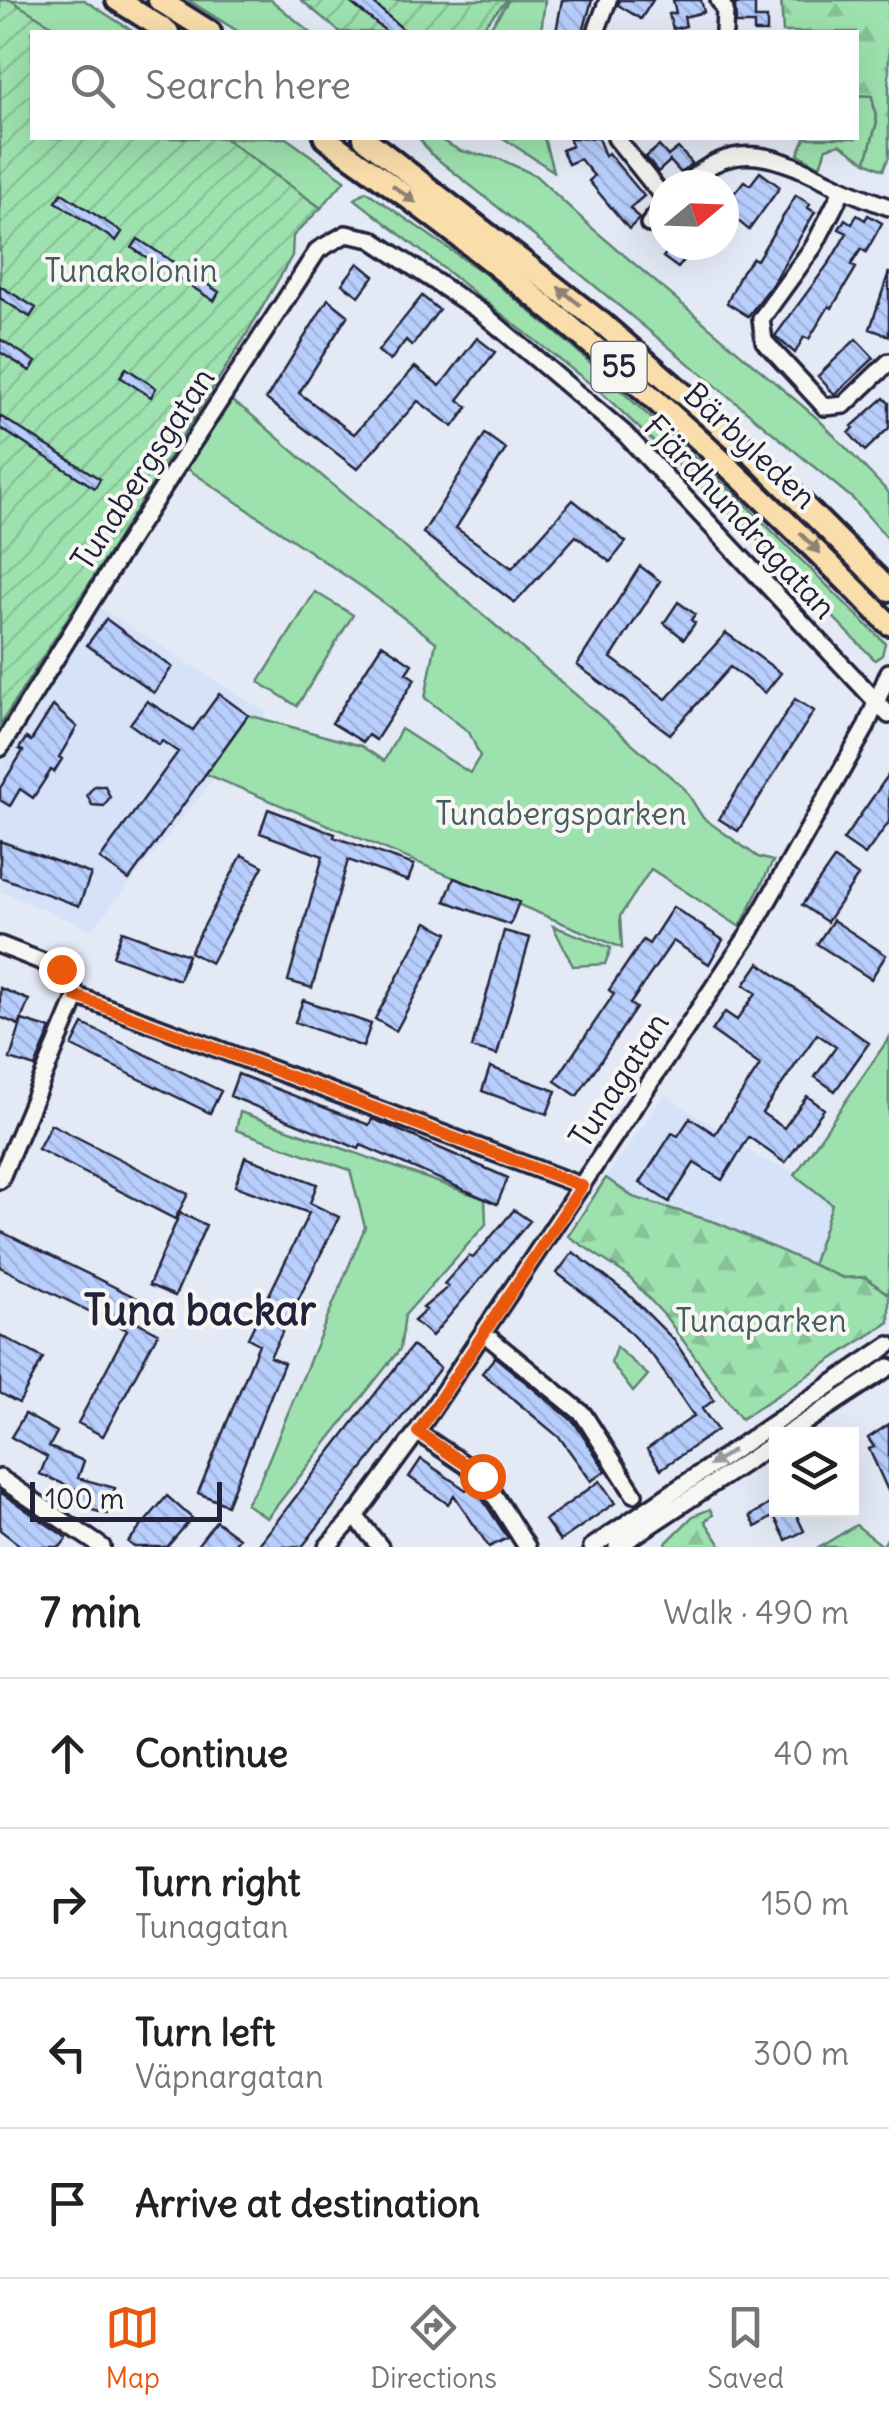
<!DOCTYPE html>
<meta charset="utf-8">
<style>
:root{--surface:#fff;--page:#f6f6f6;--text:#222;--muted:#767676;--line:#e0e0e0;--accent:#ea580c}
body{margin:0;font-family:Delius,sans-serif;background:var(--page);color:var(--text)}
.controls{position:absolute;right:30px;bottom:30px;display:grid;overflow:hidden;border-radius:0px;box-shadow:0 10px 40px #0002}
.controls button{width:90px;height:90px;display:grid;place-items:center;padding:0;border:0;border-bottom:2px solid var(--line);background:var(--surface);color:var(--text);font:50px sans-serif}
.compass{position:absolute;left:649px;top:170px;width:90px;height:90px;border-radius:50%;background:var(--surface);box-shadow:0 10px 40px #0002;rotate:71deg}
.scale{position:absolute;left:30px;bottom:25px;width:192px;box-sizing:border-box;padding-left:10px;border:5px solid #22223b;border-top:0;font-size:28px;line-height:35px;white-space:nowrap;color:#22223b;-webkit-text-stroke:8px #f6f6f2;paint-order:stroke}
.stop{position:absolute;width:30px;height:30px;margin:-22px;border:8px solid #ea580c;border-radius:50%;background:#fff}
.stop.end{background:#ea580c;border-color:#fff;box-shadow:0 2px 10px #0008}
.list{margin:0;padding:0;list-style:none}
h2{display:flex;justify-content:space-between;align-items:center;height:130px;margin:0;padding:0 40px;font-size:42px}
h2 small{font-size:32px;font-weight:400;color:var(--muted)}
.list li{display:grid;grid-template-columns:65px 1fr auto;gap:30px;align-items:center;box-sizing:border-box;height:150px;padding:0 40px;border-top:2px solid var(--line)}
.list b{display:block;font-size:38px;white-space:nowrap}
.list p{margin:0;font-size:32px;white-space:nowrap;color:var(--muted)}
.list em{font-size:32px;font-style:normal;color:var(--muted)}
.icon{flex:none;width:55px;height:55px;fill:none;stroke:currentColor;stroke-width:2;stroke-linecap:round;stroke-linejoin:round}
.map{position:relative;flex:none;width:889px;height:1547px;overflow:hidden}
.search{position:absolute;background:var(--surface);box-shadow:0 10px 40px #0002;left:30px;right:30px;top:30px;height:110px;display:flex;align-items:center;gap:25px;box-sizing:border-box;padding:0 35px;border-radius:0px;color:var(--muted);font-size:38px}
.sheet{height:730px;background:var(--surface)}
nav{display:flex;justify-content:space-around;align-items:center;box-sizing:border-box;height:140px;border-top:2px solid var(--line);background:var(--surface);font-size:28px;color:var(--muted)}
nav a{display:grid;justify-items:center;gap:5px}
nav .on{color:var(--accent)}
.map>svg:first-child{display:block}
.built{fill:#d6e2f7}
.green{fill:#9de2ae;stroke:#608274;stroke-width:2.5}
.forest{fill:url(#forest-firs);stroke:#608274;stroke-width:2.5}
.garden{fill:url(#garden-furrows);stroke:#608274;stroke-width:2.5}
.building{fill:url(#building-back-hatch);stroke:#22223b;stroke-width:2.5}
.lines{fill:none;stroke-linecap:round;stroke-linejoin:round}
.minor-casing{stroke:#22223b;stroke-width:22}
.major-casing{stroke:#22223b;stroke-width:28}
.minor{stroke:#f6f6f2;stroke-width:15}
.major{stroke:#f9deab;stroke-width:20}
.oneway{fill:#8e8073}
.oneway2{fill:#9797a0}
.route{stroke:#ea580c;stroke-width:12}
.labels{text-anchor:middle;stroke-width:8;stroke-linejoin:round;paint-order:stroke}
.shield{fill:#f6f6f2;stroke:#626272;stroke-width:2.5}
.shield-label{font-size:30px;font-weight:bold;fill:#22223b}
.park-label{font-size:32px;fill:#475c5e;stroke:#f6f6f2}
.street-label{font-size:32px;fill:#22223b;stroke:#f6f6f2}
.district-label{font-size:42px;font-weight:bold;fill:#22223b;stroke:#f6f6f2}
</style>
<div class="map">
<svg width="889" height="1547" viewBox="0 0 889 1547">
<defs>
<pattern id="forest-firs" width="22" height="20" patternUnits="userSpaceOnUse" patternTransform="scale(2.5)"><rect width="22" height="20" fill="#9de2ae"/><path d="M5 1l3.5 6h-7zM16 11l3.5 6h-7z" fill="#87c297"/></pattern>
<pattern id="garden-furrows" width="10" height="10" patternUnits="userSpaceOnUse" patternTransform="scale(2.5)"><rect width="10" height="10" fill="#9de2ae"/><path d="M-1 1l2-2M0 10L10 0M9 11l2-2" fill="none" stroke="#87c297"/></pattern>
<pattern id="building-back-hatch" width="6" height="6" patternUnits="userSpaceOnUse" patternTransform="scale(2.5)"><rect width="6" height="6" fill="#b8cffd"/><path d="M-1 5l2 2M0 0l6 6M5-1l2 2" fill="none" stroke="#9eb1da"/></pattern>
</defs>
<rect width="100%" height="100%" fill="#e3eaf5"/>
<filter id="ink" filterUnits="userSpaceOnUse"><feTurbulence type="fractalNoise" baseFrequency=".01" numOctaves="2"/><feDisplacementMap in="SourceGraphic" scale="20" xChannelSelector="R" yChannelSelector="G"/><feConvolveMatrix kernelMatrix="1 2 1 2 8 2 1 2 1" color-interpolation-filters="sRGB"/></filter>
<g filter="url(#ink)">
<!-- built -->
<path class="built" d="M96 605 267 713 92 930 0 891V767Z
M665 1094 763 1160 788 1169 832 1204 812 1266 718 1223 633 1197 606 1178Z"/>
<!-- green -->
<path class="green" d="M8 0H84L134 32H63Z
M188 0H271L310 32H239Z
M509 0H545L541 32H487Z
M857 95 872 96 877 122 866 162 840 144 826 148 820 166 798 154 805 138H856Z
M224 138H286L345 180 321 208Z
M419 138H437L461 151 500 159 535 175 592 228 818 419 889 493V540L853 499 544 244 431 154Z
M503 138H544L553 171Z
M366 191 485 274 573 347 737 496 885 643 882 655 875 660 767 549 602 393 355 199Z
M223 395 248 412 685 789 703 818 758 857 773 861 740 927 651 869 620 916 622 948 206 774 248 715 361 746 384 761 401 729 470 773 480 756 469 732 425 698 436 642 365 589 179 463Z
M315 592 353 615 297 706 259 682Z
M553 926 611 948 605 964 573 966Z
M889 1038V1295L865 1277 844 1278 812 1266 832 1204 795 1175Z
M240 1112 485 1199 486 1224 405 1315 400 1349 267 1518 246 1504 259 1483 365 1227 350 1170 236 1130Z
M616 1347 648 1375 633 1392 611 1363Z
M856 1525 883 1546 889 1535V1547H820Z"/>
<!-- forest -->
<path class="forest" d="M781 0H889V157L883 170 866 162 877 122 872 96 857 95 856 32H783Z
M606 1178 633 1197 718 1223 843 1278 865 1277 889 1295V1322L741 1419 665 1316 627 1275 568 1236Z
M710 1509 713 1515 705 1521 722 1547H667L666 1543 693 1516Z"/>
<!-- garden -->
<path class="garden" d="M0 0H10L63 32H32V138H224L321 208 293 236 292 256 245 337 0 725Z
M301 0H507L478 32H340Z"/>
<!-- building -->
<path class="building" d="M347 0H370L406 32H387Z
M562 0H592L583 32H556Z
M619 0H653L641 19 618 5Z
M673 0H701L704 12 684 17 686 26 673 29 669 14 676 13Z
M735 4H755V18H767V32H754V24H736Z
M569 138H598L605 156 608 153 644 196 630 208 639 219 629 229 589 181 594 176 580 159 568 164 562 150 572 146Z
M659 146 668 156 678 148 692 163 681 173 670 161 658 172 646 157Z
M760 172 780 187 749 230 731 215 724 223V206L744 181 750 185Z
M62 193 122 232 116 241 56 202Z
M796 195 810 204 808 208 815 212 772 285 748 316 727 303 742 271 753 258 757 260Z
M857 215 865 220 868 215 882 223 866 252 861 249 851 265 856 268 832 308 829 306 809 339 804 337 795 353 775 336 831 260 847 233 839 229 845 219 852 224Z
M138 239 219 292 214 301 132 248Z
M673 245H704L694 257 690 253 678 268 663 257Z
M358 263 374 276 359 296 342 284Z
M889 272V336L870 329Z
M0 286 36 308 30 317 0 298Z
M422 296 439 310 412 346 406 340 390 361 378 351Z
M328 299 348 315 299 393 354 434 415 367 440 386 477 338 495 352 458 400 468 407 453 427 418 401 357 469 266 399Z
M0 339 36 362 30 371 0 352Z
M856 339 874 358 835 395 818 376Z
M126 368 156 388 151 397 120 377Z
M884 398 889 403V428L865 451 849 433 854 428 852 426Z
M0 416 100 479 95 488 0 428Z
M485 434 506 449 456 528 512 568 573 500 626 542 610 562 576 536 515 603 423 533Z
M640 566 660 581 611 658 666 699 726 633 781 673 765 693 730 667 670 734 577 665Z
M678 602 695 614 691 620 695 623 684 639 664 623Z
M106 619 172 667 154 693 87 645Z
M382 644 412 664 406 673 415 679 376 740 368 735 363 742 332 723Z
M219 694 248 715 129 880 100 859 178 752 162 741 159 745 130 724 147 701 193 730Z
M795 699 814 711 738 831 719 819Z
M53 706 77 727 59 757 62 759 54 772 51 770 33 798 20 789 10 806 0 800V788L23 751 19 749 26 738 31 741Z
M889 774V822L865 855 843 840Z
M94 786H105L110 797 104 806 92 805 87 795Z
M268 809 335 834 334 837 414 865 408 881 348 860 312 988 288 981 323 856 260 833Z
M0 841 91 874 79 906 0 877Z
M242 855 263 866 211 963 190 952Z
M834 859 858 876 827 922 802 905Z
M454 878 519 902 510 925 445 901Z
M673 907 723 940 709 964 673 941 630 1004 636 1008 577 1096 555 1081 614 994 609 990 643 940 649 944Z
M833 920 886 955 871 979 817 944Z
M427 922 448 933 396 1031 375 1019Z
M122 931 188 955 179 980 113 956Z
M504 931 530 938 497 1055 472 1048Z
M759 963 869 1043 835 1091 815 1077 836 1047 817 1034 762 1113 784 1128 807 1096 824 1109 785 1163 749 1137 722 1180 694 1163 669 1202 640 1183 672 1133 678 1136 690 1118 715 1134 760 1065 712 1031 725 1012 737 1020 756 993 744 985Z
M0 988 29 1000 19 1025 0 1017Z
M303 1000 371 1024 363 1047 295 1022Z
M22 1020 51 1029 35 1067 10 1059Z
M83 1024 221 1091 210 1113 72 1046Z
M490 1067 556 1091 547 1114 482 1091Z
M238 1074 369 1125 372 1119 378 1121 508 1178 497 1204 361 1145 359 1149 230 1096Z
M51 1124 188 1194 175 1219 38 1149Z
M245 1157 317 1184 310 1203 339 1217 270 1357 284 1363 227 1505 198 1493 259 1344 248 1338 309 1213 235 1186Z
M514 1210 530 1221 432 1336 414 1321 426 1310 423 1308 448 1287 444 1284 469 1256 473 1258Z
M180 1213 206 1225 175 1296 149 1285Z
M0 1231 141 1300 132 1319 158 1333 103 1436 78 1423 127 1330 0 1267Z
M573 1252 628 1294 674 1340 714 1400 702 1409 717 1430 661 1469 647 1449 694 1416 655 1359 615 1317 557 1273Z
M0 1335 43 1358 19 1403 0 1393Z
M412 1346 440 1368 302 1547H257Z
M495 1357 574 1422 606 1471 591 1481 560 1438 482 1373Z
M25 1414 57 1432 49 1447 84 1461 78 1478 115 1488 107 1514 74 1505 78 1490 40 1474 47 1457 11 1437Z
M889 1424V1493L869 1449 874 1447 868 1438Z
M421 1459 466 1490 473 1485 508 1538 489 1547 454 1495 448 1504 409 1477Z
M600 1481 615 1503 560 1541 545 1520Z
M0 1492 67 1538 60 1547H22L0 1530Z
M167 1496 192 1518 167 1547H134L128 1542Z
M776 1500V1510H794L804 1531 786 1540 774 1516 756 1527 750 1516Z
M216 1521 239 1538 232 1547H196Z"/>
<g class="lines">
<defs>
<path id="minor" d="M719 0 725 10 724 32
M596 32 608 0
M616 138 664 198
M685 185C736 134 782 159 837 186 854 194 872 201 889 207
M843 189 814 246 761 319 764 341 825 407 844 405 889 362
M649 224 664 206
M0 748 131 537 318 250 346 234 371 239 481 312 625 434 889 715
M0 945 61 969 77 996 582 1186
M0 1180 77 996
M492 1340 583 1414 634 1494
M417 1432 482 1476 527 1547
M787 1434 889 1367
M0 1478 102 1547
M355 1516 380 1547
M327 1547 359 1511 417 1432 749 934 865 729 889 672
M592 1547 889 1345
M617 1547 776 1442"/>
<path id="major" d="M117 0 168 32
M159 0 210 32
M325 138C530 280 715 446 889 624
M364 138 604 325 749 451 889 590"/>
</defs>
<!-- minor casing -->
<use href="#minor" class="minor-casing"/>
<!-- major casing -->
<use href="#major" class="major-casing"/>
<!-- minor -->
<use href="#minor" class="minor"/>
<!-- major -->
<use href="#major" class="major"/>
</g>
<!-- one-way arrows -->
<defs><path id="oneway-solid" d="M-6-.8H1V-3.2L6.5 0L1 3.2V.8H-6Z" transform="scale(2.5)"/></defs>
<g class="oneway">
<use href="#oneway-solid" transform="translate(404 194) rotate(36)"/>
<use href="#oneway-solid" transform="translate(569 296) rotate(-141)"/>
<use href="#oneway-solid" transform="translate(810 543) rotate(45)"/>
</g>
<use class="oneway2" href="#oneway-solid" transform="translate(721 1458) rotate(146)"/>
</g>
<g class="lines" filter="url(#ink)">
<!-- route -->
<path class="route" d="M61 969 76 996 582 1186 418 1432 482 1476"/>
</g>
<g class="labels">
<!-- shield labels -->
<rect class="shield" x="591.5" y="342" width="55" height="50" rx="8"/>
<g class="shield-label">
<text x="619" y="377">55</text>
</g>
<!-- park labels -->
<g class="park-label">
<text x="131" y="282">Tunakolonin</text>
<text x="561" y="825">Tunabergsparken</text>
<text x="761" y="1332">Tunaparken</text>
</g>
<!-- street labels -->
<g class="street-label">
<text transform="translate(750 446) rotate(43)" y="11">Bärbyleden</text>
<text transform="translate(143 469) rotate(-57)" y="11">Tunabergsgatan</text>
<text transform="translate(740 517) rotate(47)" y="11">Fjärdhundragatan</text>
<text transform="translate(619 1080) rotate(-57)" y="11">Tunagatan</text>
</g>
<!-- district labels -->
<g class="district-label">
<text x="200" y="1325">Tuna backar</text>
</g>
</g>
</svg>
<div class="controls">
<button><svg class="icon" aria-label="layers" viewBox="0 0 24 24"><path d="M12 4l9 5-9 5-9-5zM3 14l9 5 9-5"/></svg></button>
</div>
<svg class="compass" viewBox="-18 -18 36 36"><path d="M0-13l5 13h-10z" fill="#e53935"/><path d="M0 13l5-13h-10z" fill="#767676"/></svg>
<div class="scale">100 m</div>
<div class="stop" style="left:482px;top:1476px"></div>
<div class="stop end" style="left:61px;top:969px"></div>
<div class="search"><svg class="icon" aria-label="search" viewBox="0 0 24 24"><circle cx="10" cy="10" r="6"/><path d="M15 15l6 6"/></svg>Search here</div>
</div>
<section class="sheet">
<h2>7 min<small>Walk · 490 m</small></h2>
<ul class="list">
<li><svg class="icon" aria-label="ahead" viewBox="0 0 24 24"><path d="M12 20V5M6 11l6-6 6 6"/></svg><div><b>Continue</b></div><em>40 m</em></li>
<li><svg class="icon" aria-label="right" viewBox="0 0 24 24"><path d="M7 20v-9h11M14 6l5 5-5 5"/></svg><div><b>Turn right</b><p>Tunagatan</p></div><em>150 m</em></li>
<li><svg class="icon" aria-label="left" viewBox="0 0 24 24"><path d="M17 20v-9H6M10 6l-5 5 5 5"/></svg><div><b>Turn left</b><p>Väpnargatan</p></div><em>300 m</em></li>
<li><svg class="icon" aria-label="arrive" viewBox="0 0 24 24"><path d="M6 21V4h12l-3 4 3 4H6"/></svg><div><b>Arrive at destination</b></div></li>
</ul>
</section>
<nav>
<a class="on"><svg class="icon" aria-label="map" viewBox="0 0 24 24"><path d="M3 6l6-2 6 2 6-2v14l-6 2-6-2-6 2zM9 4v14M15 6v14"/></svg>Map</a>
<a><svg class="icon" aria-label="directions" viewBox="0 0 24 24"><path d="M12 3l9 9-9 9-9-9zM9 14v-3h6M13 9l2 2-2 2"/></svg>Directions</a>
<a><svg class="icon" aria-label="saved" viewBox="0 0 24 24"><path d="M7 4h10v16l-5-4-5 4z"/></svg>Saved</a>
</nav>
